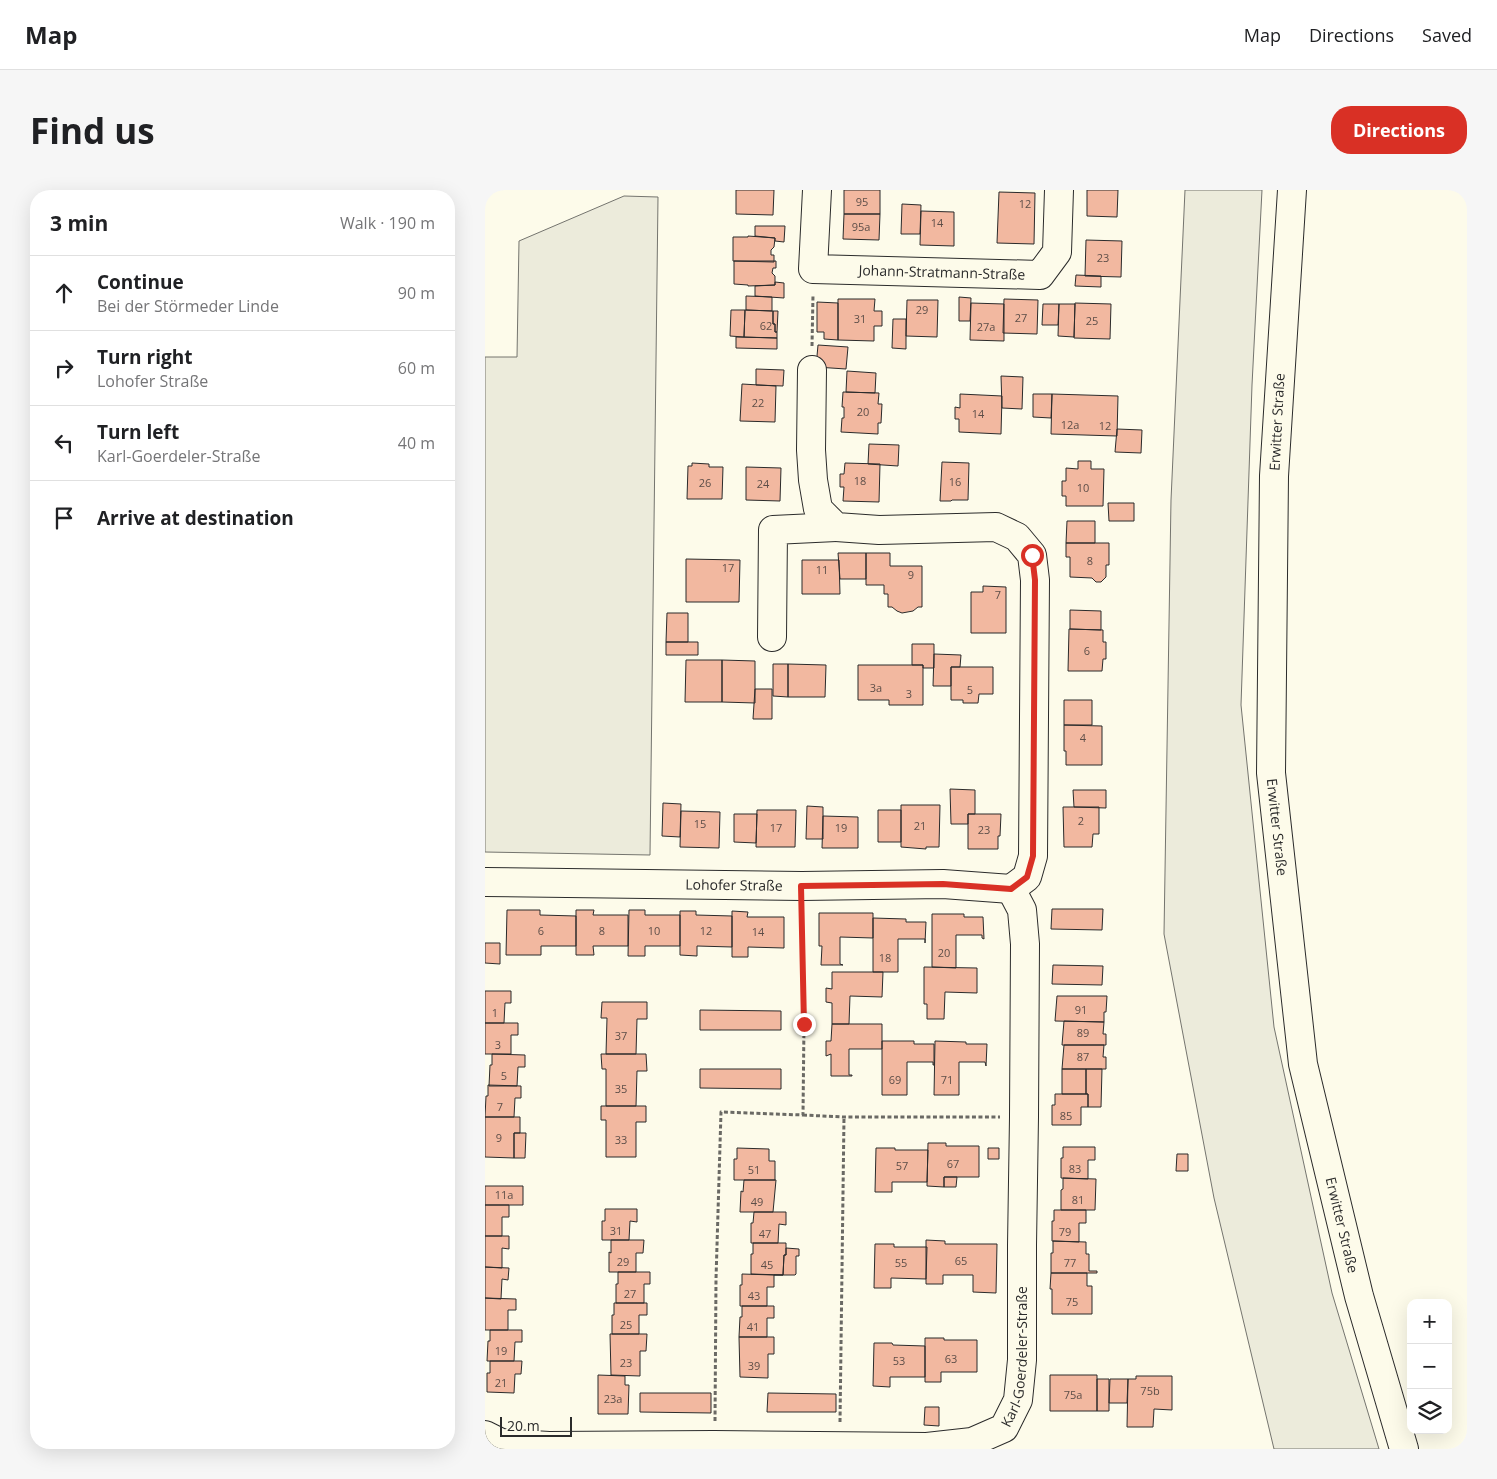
<!DOCTYPE html>
<meta charset="utf-8">
<style>
:root{--surface:#fff;--page:#f6f6f6;--text:#202124;--muted:#757577;--line:#e0e0e0;--accent:#d93025}
body{margin:0;font-family:"Open Sans",sans-serif;background:var(--page);color:var(--text)}
.controls{position:absolute;right:15px;bottom:15px;display:grid;overflow:hidden;border-radius:10px;box-shadow:0 5px 20px #0002}
.controls button{width:45px;height:45px;display:grid;place-items:center;padding:0;border:0;border-bottom:1px solid var(--line);background:var(--surface);color:var(--text);font:25px sans-serif}
.scale{position:absolute;left:15px;bottom:12px;width:72px;box-sizing:border-box;padding-left:5px;border:2px solid #2b2b2b;border-top:0;font-size:14px;line-height:18px;white-space:nowrap;color:#2b2b2b;-webkit-text-stroke:4px #fdfbea;paint-order:stroke}
.stop{position:absolute;width:15px;height:15px;margin:-11px;border:4px solid #d93025;border-radius:50%;background:#fff}
.stop.end{background:#d93025;border-color:#fff;box-shadow:0 1px 5px #0008}
.list{margin:0;padding:0;list-style:none}
h2{display:flex;justify-content:space-between;align-items:center;height:65px;margin:0;padding:0 20px;font-size:21px}
h2 small{font-size:16px;font-weight:400;color:var(--muted)}
.list li{display:grid;grid-template-columns:32px 1fr auto;gap:15px;align-items:center;box-sizing:border-box;height:75px;padding:0 20px;border-top:1px solid var(--line)}
.list b{display:block;font-size:19px;white-space:nowrap}
.list p{margin:0;font-size:16px;white-space:nowrap;color:var(--muted)}
.list em{font-size:16px;font-style:normal;color:var(--muted)}
.icon{flex:none;width:28px;height:28px;fill:none;stroke:currentColor;stroke-width:2;stroke-linecap:round;stroke-linejoin:round}
.map{position:relative;flex:none;width:982px;height:1259px;overflow:hidden;border-radius:20px}
header{display:flex;align-items:center;gap:30px;box-sizing:border-box;height:70px;padding:0 25px;background:var(--surface);border-bottom:1px solid var(--line)}
header strong{font-size:24px}
nav{display:flex;gap:28px;margin-inline-start:auto;font-size:18px}
.intro{display:flex;align-items:center;justify-content:space-between;box-sizing:border-box;height:120px;padding:0 30px}
h1{margin:0;font-size:35px}
.button{padding:12px 22px;border-radius:20px;background:var(--accent);color:#fff;font-size:18px;font-weight:700}
main{display:flex;gap:30px;padding:0 30px}
aside{flex:1;background:var(--surface);border-radius:20px;box-shadow:0 5px 20px #0002}
.map>svg:first-child{display:block}
.green{fill:#ecebdb;stroke:#74746e}
.building{fill:#f2b8a0;stroke:#2b2b2b}
.lines{fill:none;stroke-linecap:round;stroke-linejoin:round}
.minor-casing{stroke:#2b2b2b;stroke-width:30}
.major-casing{stroke:#2b2b2b;stroke-width:30}
.path{stroke:#6a6964;stroke-width:3;stroke-dasharray:4 2.5;stroke-linecap:butt}
.minor{stroke:#fdfbea;stroke-width:28}
.major{stroke:#fdfbea;stroke-width:28}
.route{stroke:#d93025;stroke-width:6}
.labels{text-anchor:middle;stroke-width:4;stroke-linejoin:round;paint-order:stroke}
.number-label{font-size:11px;fill:#5d4e48}
.street-label{font-size:14px;fill:#2b2b2b;stroke:#fdfbea}
</style>
<header>
<strong>Map</strong>
<nav><a>Map</a><a>Directions</a><a>Saved</a></nav>
</header>
<div class="intro"><h1>Find us</h1><a class="button">Directions</a></div>
<main>
<aside>
<h2>3 min<small>Walk · 190 m</small></h2>
<ul class="list">
<li><svg class="icon" aria-label="ahead" viewBox="0 0 24 24"><path d="M12 20V5M6 11l6-6 6 6"/></svg><div><b>Continue</b><p>Bei der Störmeder Linde</p></div><em>90 m</em></li>
<li><svg class="icon" aria-label="right" viewBox="0 0 24 24"><path d="M7 20v-9h11M14 6l5 5-5 5"/></svg><div><b>Turn right</b><p>Lohofer Straße</p></div><em>60 m</em></li>
<li><svg class="icon" aria-label="left" viewBox="0 0 24 24"><path d="M17 20v-9H6M10 6l-5 5 5 5"/></svg><div><b>Turn left</b><p>Karl-Goerdeler-Straße</p></div><em>40 m</em></li>
<li><svg class="icon" aria-label="arrive" viewBox="0 0 24 24"><path d="M6 21V4h12l-3 4 3 4H6"/></svg><div><b>Arrive at destination</b></div></li>
</ul>
</aside>
<div class="map">
<svg width="982" height="1259" viewBox="0 0 982 1259">
<rect width="100%" height="100%" fill="#fdfbea"/>
<!-- green -->
<path class="green" d="M700 0H777L767 195 756 515 789 837 847 1103 894 1259H789L729 1008 679 744 686 310Z
M139 6 173 7 165 665 0 662V167H32L34 51Z"/>
<!-- building -->
<path class="building" d="M251 0H289L288 25 251 24Z
M359 0H395V24H359Z
M602 0H633L632 27 602 26Z
M514 2 550 3 549 54 512 53Z
M417 14 436 15 435 44H416Z
M436 21 469 22V56L435 55Z
M359 24H395L394 50 358 49Z
M270 36H300L299 52 290 51V48L270 46Z
M263 46 290 48 289 57 286 60V65H289V72L248 71V47H263Z
M601 50 637 51 636 87 600 86Z
M249 71H291V78H288L287 83 290 86V95L263 96V95L249 94Z
M591 85 616 86V97L590 96Z
M290 92 299 93V108L270 106V96L290 95Z
M261 106 287 107V121L261 120Z
M474 107 486 108 485 131H474Z
M353 109H390L389 121H397V136H389V151L353 150Z
M519 109 553 110 552 144 518 143Z
M422 110H453L452 147 421 146Z
M332 112 353 113V150L339 149V142H332Z
M486 113 519 114V151L485 150Z
M590 113 626 114 625 149 589 148Z
M558 114H574L573 135H557Z
M574 114H590L589 147 573 146Z
M246 120H260L259 147 245 146Z
M260 120 288 121V134H290V142H292V148L259 147Z
M288 121H293L292 142H290V134H288Z
M408 129H421V159L407 158Z
M251 147 292 148V159L251 158Z
M333 155 363 157 361 179 331 177Z
M271 179 299 180 298 196 271 195Z
M362 181 391 183 390 203 361 202Z
M516 186 538 187 537 219 517 218Z
M257 194 291 196 290 232 255 231Z
M358 202 394 203 393 214H397L396 233H393V244L356 242 357 228H359V217H357Z
M475 204 517 206 516 244 474 242V229H470V217L475 218Z
M548 204H567L566 228 548 227Z
M567 204 633 206 632 246 566 244Z
M632 239 657 240 656 263 630 262Z
M384 254 414 255 413 276 383 274Z
M593 271H606V279H619L618 316H581V306H577V291H581V278L593 279Z
M457 272 484 273 483 310H467L466 311H455Z
M207 273 224 274V277H238L237 309H202L203 276H207Z
M360 273 395 274 394 312 358 311 359 297H355V284H359Z
M261 277 296 278 295 311 261 310Z
M623 313H649V331H624Z
M582 331H610V353H581Z
M581 353H624V375H621V387L616 392H611L607 388 585 387V367H581Z
M353 363H381V389H355Z
M381 363H405V376H437V417H433L428 421 417 423 412 421 407 417H403V404H399V395H381Z
M201 369 255 370 254 412H201Z
M317 370H354L355 404H317Z
M498 396 521 397V443H486V402H498Z
M585 420 616 421V440L585 439Z
M182 423H203V452H181Z
M584 439 618 440V452H621V469H618L617 481H583Z
M181 452H213V465H181Z
M427 454H449V478H438V475H427Z
M449 464 476 465 475 477H466V496H448Z
M201 470H237V512H200Z
M237 470 270 471V513L237 512Z
M288 474H303V507L288 506Z
M303 474 341 475 340 507H303Z
M373 475H438V515H404V510H373Z
M466 477H508V504H494L493 513H478V510H466Z
M270 499H287V529H268Z
M607 510V535H579V510Z
M579 535 617 536V575H581V561H579Z
M465 599 490 600V624H483V634H466Z
M588 600H621V618L589 617Z
M178 613 196 614 195 647 177 646Z
M416 615H455L454 657H441V659L416 657Z
M322 616 338 617V649H321Z
M578 617H614V644H608L607 657H579Z
M272 620H311L310 657H271Z
M393 620H416V652H393Z
M196 621 235 622 234 658 195 657Z
M249 624H272L271 653 249 652Z
M483 624H516L515 646H513V659H483Z
M338 626 373 627V658H337Z
M567 719H618L617 740 566 739Z
M22 720H55V725L91 726V756H56V765H21Z
M91 720H109L108 725H143V756H108L109 765H91Z
M144 720H160V725H195V756H160V766H143Z
M195 721H211V725L247 726V757L212 756V766L195 765Z
M247 721 263 722 262 727H299V758L263 757V767H247Z
M334 723H388V748L355 747V774L358 775H336L337 756H334Z
M447 724H479V727H498L499 749 497 748V745H471V778L447 777Z
M388 728 421 729V732H441L440 753V749H413V782H388Z
M0 753H15V774L0 773Z
M568 775 618 776 617 795 567 794Z
M439 777 492 778V803L460 802 459 829H442V814H439Z
M347 782H398L397 807 365 806 364 834H347V813L341 812V798L347 799Z
M0 801H26V813H20L19 833H0Z
M572 806H622L621 822H619V832L570 831Z
M117 812H162V829H152L151 864H121L122 828H116Z
M215 820 296 821V840H215Z
M579 831 619 832 618 844H621V855H577Z
M0 833H33V845H26V864H0Z
M347 834H397V859H364V885H367V886H346V864L341 866V851H346Z
M397 851H429V854H449V875H448V872H422V905H397Z
M450 851 481 852V854H502L501 876 500 872H474V905H449Z
M579 855H619L618 867H621V879H577Z
M7 864 40 865V877H33L32 896H4L5 875H7Z
M116 864H161L162 881H152L151 916H121V879H117Z
M215 879H296V899L215 898Z
M577 879H601V904H577Z
M601 879H617L616 917H603V904H601Z
M3 895 36 896V908H30L29 927H0L1 906H3Z
M570 904H603V917H596V935H567V915H570Z
M116 916H161V932H151V967H121V930H116Z
M0 927H35V943H29V968L0 967Z
M29 943H41L40 968H29Z
M443 953H461V956H494V987H459V997L442 996Z
M578 957H610V970H603V989L576 988V968H578Z
M252 958 284 959V971H290V990H249V969H252Z
M391 958H410V960H443L442 992H407V1002H390Z
M503 958H514V969H503Z
M692 964H703V981H691Z
M459 987H472L471 997H459Z
M578 988 611 989 610 1020H576V1000L578 999Z
M259 990H291L288 1022H255L256 1001 258 1002Z
M0 996H38V1015H0Z
M0 1015H24V1027H17V1046H0Z
M120 1019H152V1032L145 1031 144 1050H117V1031H120Z
M569 1020H601V1033H594V1052L567 1051V1031H569Z
M269 1022H301V1035L294 1034 293 1053H266V1033H268Z
M0 1046H24V1059L17 1058V1078L0 1077Z
M126 1050H159L158 1063H151V1082H124V1062L126 1063Z
M441 1050 460 1051V1054H512L511 1103 488 1102V1085H458V1094H441Z
M568 1051 601 1052V1064H604V1081H612V1083H566V1063H568Z
M268 1053H301V1065H299L298 1085 266 1084V1064H268Z
M390 1054H409V1057H442L441 1089 406 1088V1098H389Z
M301 1058 314 1059V1066H311V1084L310 1085H289H298L299 1065H301Z
M0 1077 24 1078 23 1090 17 1089 16 1109 0 1108Z
M133 1082H165V1094H159V1113H131V1094H133Z
M566 1083H602V1096H607V1124H567V1099H565Z
M257 1084 289 1085V1097H282V1116H255V1095H257Z
M0 1108 31 1109V1120H23V1140H0Z
M129 1113H162V1125H154V1144H127V1125H129Z
M257 1116H289V1128H282V1147H254L255 1127H257Z
M5 1140H37V1152H30L29 1171H2L3 1151H5Z
M125 1144H162L161 1161H155V1186L126 1185Z
M254 1147H289V1164H283V1188L255 1187Z
M440 1148H459V1150H492V1182H456V1192H440Z
M389 1153H407L408 1155 440 1156V1187H405V1197L388 1196Z
M5 1171H37L36 1184H30L29 1203 2 1202V1183H5Z
M113 1185 140 1186V1195H144L143 1224H113Z
M565 1185H612V1221H565Z
M651 1186H687V1220L669 1219 668 1237H642L643 1189H651Z
M612 1189H624V1221H612Z
M625 1189H643L642 1213H624Z
M155 1203H226V1223L155 1222Z
M283 1203 351 1204V1222H282Z
M440 1217H454V1236L439 1235Z"/>
<g class="lines">
<defs>
<g id="minor">
<path id="s1" d="M332 0 328 79 555 85 572 62 574 0"/>
<path d="M327 180 326 260 328 290 333 319 351 337 394 340 511 337 532 347 547 365 550 390 548 666 542 687 526 699"/>
<path d="M287 447 288 340 351 337"/>
<path id="s2" d="M0 692 317 696 458 694 526 699"/>
<path id="s3" d="M0 1245 16 1253 64 1256 229 1255 442 1257 487 1252 519 1238 533 1210 537 1170V1055L539 927 540 754 537 720 526 699"/>
</g>
<g id="major">
<path id="s4" d="M807 0 789 286 786 583 818 874 874 1106 919 1259"/>
</g>
</defs>
<!-- minor casing -->
<use href="#minor" class="minor-casing"/>
<!-- major casing -->
<use href="#major" class="major-casing"/>
<!-- path -->
<path class="path" d="M327 156 328 105
M318 925 359 927H515
M230 1231 231 1089 236 922 318 925 319 833 317 722
M355 1232 359 927"/>
<!-- minor -->
<use href="#minor" class="minor"/>
<!-- major -->
<use href="#major" class="major"/>
</g>
<g class="lines">
<!-- route -->
<path class="route" d="M319 834 316 696 458 694 526 699 542 687 548 666 550 390 547 365"/>
</g>
<g class="labels">
<!-- number labels -->
<g class="number-label">
<text x="377" y="16">95</text>
<text x="540" y="18">12</text>
<text x="452" y="37">14</text>
<text x="376" y="41">95a</text>
<text x="618" y="72">23</text>
<text x="437" y="124">29</text>
<text x="536" y="132">27</text>
<text x="375" y="133">31</text>
<text x="607" y="135">25</text>
<text x="281" y="140">62</text>
<text x="501" y="141">27a</text>
<text x="273" y="217">22</text>
<text x="378" y="226">20</text>
<text x="493" y="228">14</text>
<text x="585" y="239">12a</text>
<text x="620" y="240">12</text>
<text x="375" y="295">18</text>
<text x="470" y="296">16</text>
<text x="220" y="297">26</text>
<text x="278" y="298">24</text>
<text x="598" y="302">10</text>
<text x="605" y="375">8</text>
<text x="243" y="382">17</text>
<text x="337" y="384">11</text>
<text x="426" y="389">9</text>
<text x="513" y="409">7</text>
<text x="602" y="465">6</text>
<text x="391" y="502">3a</text>
<text x="485" y="504">5</text>
<text x="424" y="508">3</text>
<text x="598" y="552">4</text>
<text x="596" y="635">2</text>
<text x="215" y="638">15</text>
<text x="435" y="640">21</text>
<text x="291" y="642">17</text>
<text x="356" y="642">19</text>
<text x="499" y="644">23</text>
<text x="56" y="745">6</text>
<text x="117" y="745">8</text>
<text x="169" y="745">10</text>
<text x="221" y="745">12</text>
<text x="273" y="746">14</text>
<text x="459" y="767">20</text>
<text x="400" y="772">18</text>
<text x="596" y="824">91</text>
<text x="10" y="827">1</text>
<text x="598" y="847">89</text>
<text x="136" y="850">37</text>
<text x="13" y="859">3</text>
<text x="598" y="871">87</text>
<text x="19" y="890">5</text>
<text x="410" y="894">69</text>
<text x="462" y="894">71</text>
<text x="136" y="903">35</text>
<text x="15" y="921">7</text>
<text x="581" y="930">85</text>
<text x="14" y="952">9</text>
<text x="136" y="954">33</text>
<text x="468" y="978">67</text>
<text x="417" y="980">57</text>
<text x="590" y="983">83</text>
<text x="269" y="984">51</text>
<text x="19" y="1009">11a</text>
<text x="593" y="1014">81</text>
<text x="272" y="1016">49</text>
<text x="131" y="1045">31</text>
<text x="580" y="1046">79</text>
<text x="280" y="1048">47</text>
<text x="476" y="1075">65</text>
<text x="138" y="1076">29</text>
<text x="416" y="1077">55</text>
<text x="585" y="1077">77</text>
<text x="282" y="1079">45</text>
<text x="145" y="1108">27</text>
<text x="269" y="1110">43</text>
<text x="587" y="1116">75</text>
<text x="141" y="1139">25</text>
<text x="268" y="1141">41</text>
<text x="16" y="1165">19</text>
<text x="466" y="1173">63</text>
<text x="414" y="1175">53</text>
<text x="141" y="1177">23</text>
<text x="269" y="1180">39</text>
<text x="16" y="1197">21</text>
<text x="665" y="1205">75b</text>
<text x="588" y="1209">75a</text>
<text x="128" y="1213">23a</text>
</g>
<!-- street labels -->
<g class="street-label">
<text dy="5" stroke="none"><textPath href="#s1" startOffset="208">Johann-Stratmann-Straße</textPath></text>
<text transform="translate(792 232) rotate(-87)" y="5">Erwitter Straße</text>
<text dy="5" stroke="none"><textPath href="#s4" startOffset="638">Erwitter Straße</textPath></text>
<text dy="5" stroke="none"><textPath href="#s2" startOffset="249">Lohofer Straße</textPath></text>
<text dy="5" stroke="none"><textPath href="#s4" startOffset="1042">Erwitter Straße</textPath></text>
<text dy="5" stroke="none"><textPath href="#s3" startOffset="598">Karl-Goerdeler-Straße</textPath></text>
</g>
</g>
</svg>
<div class="controls">
<button>+</button>
<button>−</button>
<button><svg class="icon" aria-label="layers" viewBox="0 0 24 24"><path d="M12 4l9 5-9 5-9-5zM3 14l9 5 9-5"/></svg></button>
</div>
<div class="scale">20 m</div>
<div class="stop" style="left:547px;top:365px"></div>
<div class="stop end" style="left:319px;top:834px"></div>
</div>
</main>
